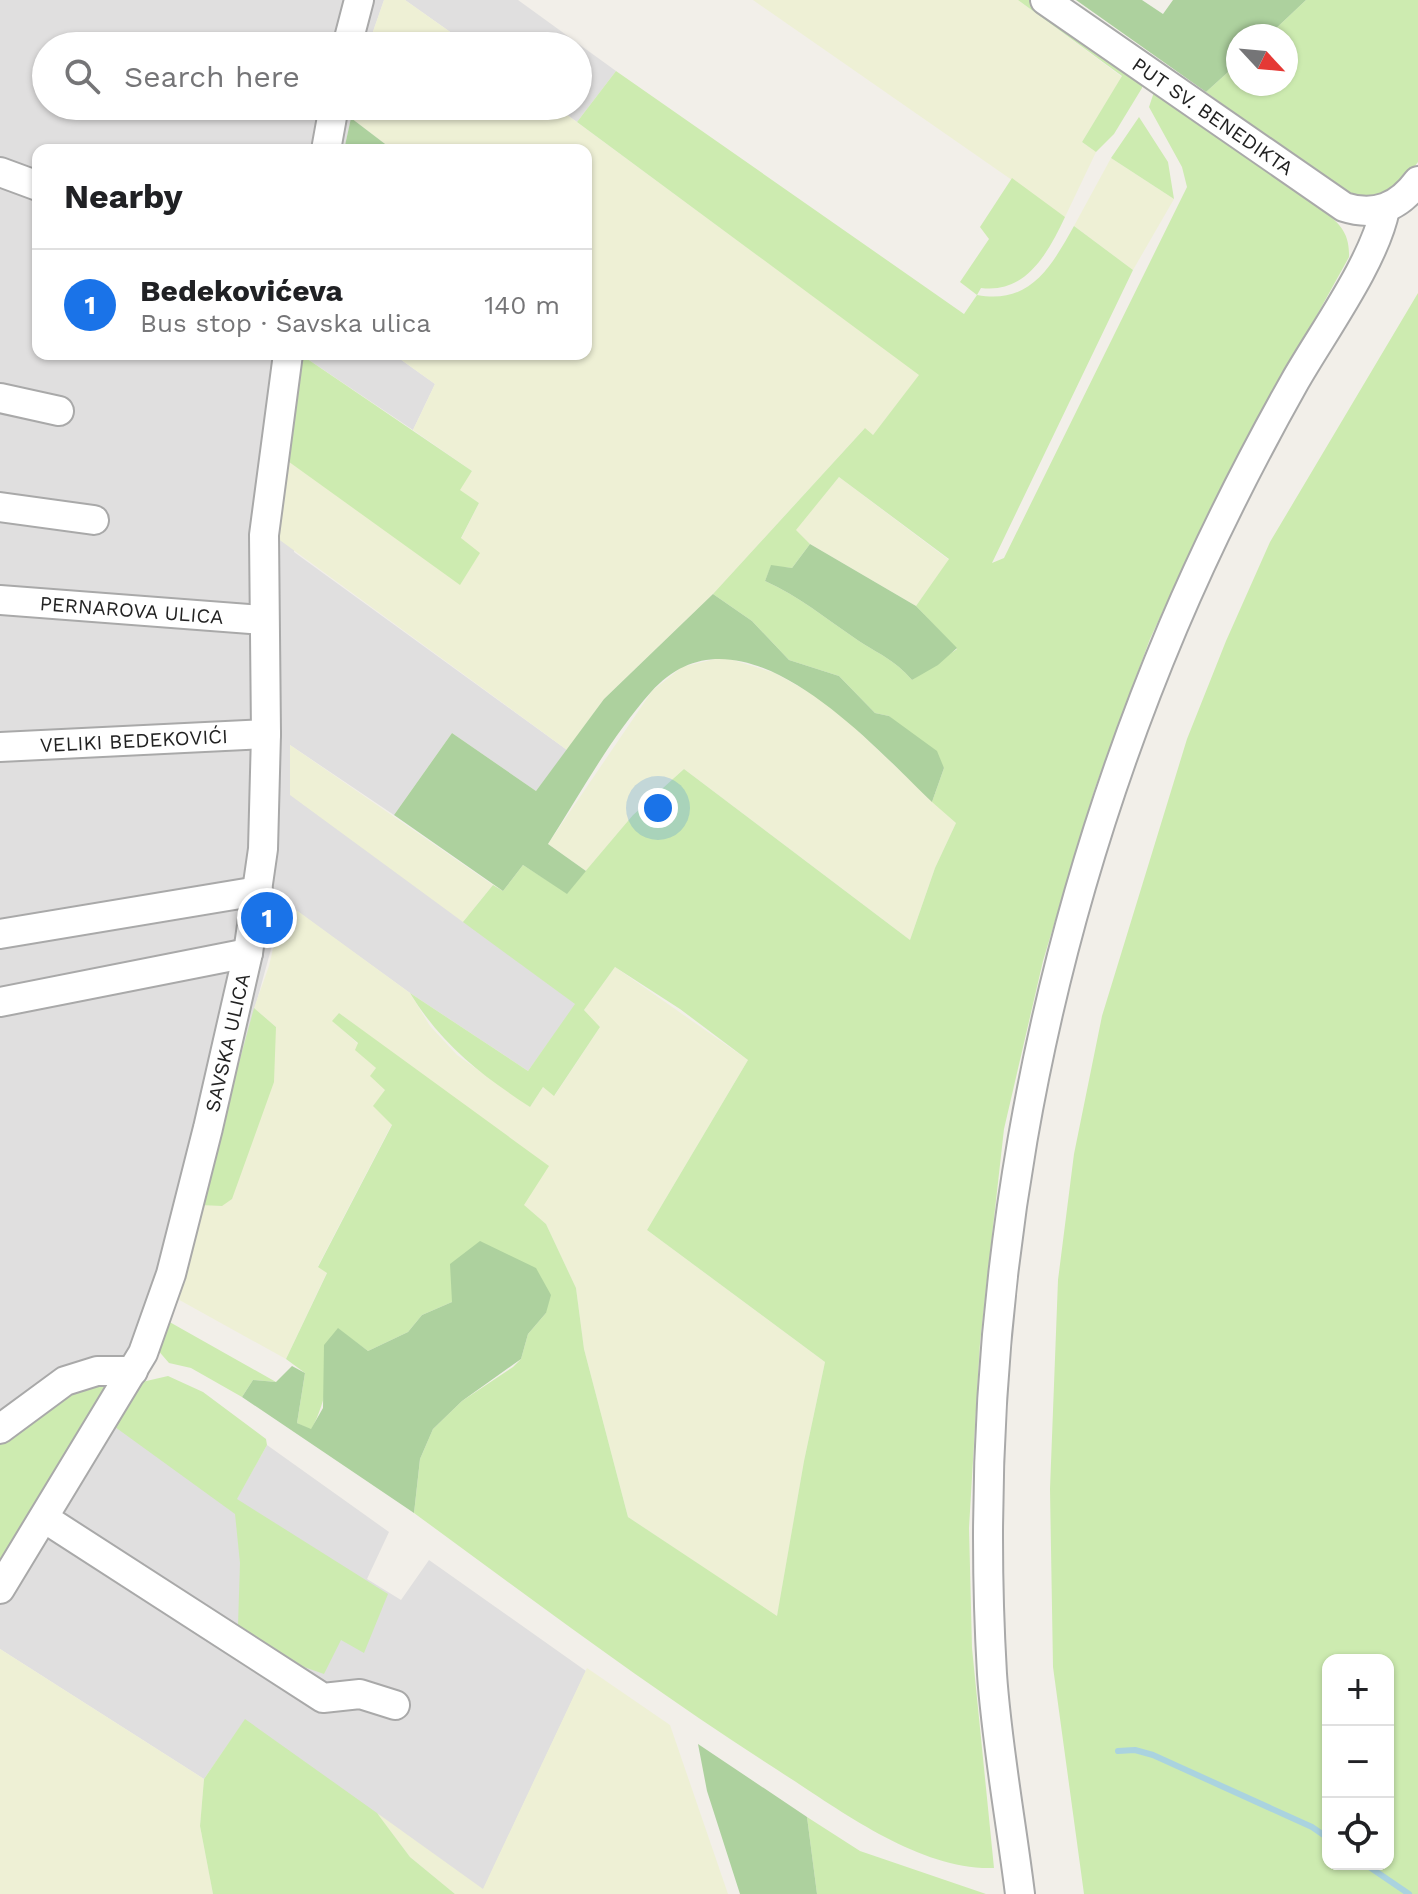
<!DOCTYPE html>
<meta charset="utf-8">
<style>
:root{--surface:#fff;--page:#f2f2f2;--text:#202124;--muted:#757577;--line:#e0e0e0;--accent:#1a73e8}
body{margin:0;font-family:"Work Sans",sans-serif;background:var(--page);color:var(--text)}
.controls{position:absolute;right:24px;bottom:24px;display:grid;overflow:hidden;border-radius:16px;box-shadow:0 2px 6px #0004}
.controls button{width:72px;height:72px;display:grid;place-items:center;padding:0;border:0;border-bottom:2px solid var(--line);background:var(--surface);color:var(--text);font:40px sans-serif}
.compass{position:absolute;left:1226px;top:24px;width:72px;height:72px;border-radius:50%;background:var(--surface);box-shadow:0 2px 6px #0004;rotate:116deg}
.you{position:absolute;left:658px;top:808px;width:28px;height:28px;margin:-20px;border:6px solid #fff;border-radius:50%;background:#1a73e8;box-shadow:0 0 0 12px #1a73e833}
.badge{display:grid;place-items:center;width:52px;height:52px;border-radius:50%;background:var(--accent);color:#fff;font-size:26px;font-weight:700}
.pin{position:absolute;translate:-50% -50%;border:4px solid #fff;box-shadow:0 2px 8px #0006}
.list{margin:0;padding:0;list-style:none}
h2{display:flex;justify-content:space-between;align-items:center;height:104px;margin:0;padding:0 32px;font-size:34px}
h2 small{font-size:26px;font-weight:400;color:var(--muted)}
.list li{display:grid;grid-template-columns:52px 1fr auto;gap:24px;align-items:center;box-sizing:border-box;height:112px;padding:0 32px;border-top:2px solid var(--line)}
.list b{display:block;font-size:30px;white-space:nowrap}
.list p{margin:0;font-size:26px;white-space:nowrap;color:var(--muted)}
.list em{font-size:26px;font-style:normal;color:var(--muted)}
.icon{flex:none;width:44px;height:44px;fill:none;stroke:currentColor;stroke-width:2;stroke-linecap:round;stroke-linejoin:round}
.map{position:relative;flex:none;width:1418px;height:1894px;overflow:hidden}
.search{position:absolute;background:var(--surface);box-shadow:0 2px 6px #0004;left:32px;top:32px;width:560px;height:88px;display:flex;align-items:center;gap:20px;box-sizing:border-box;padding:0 28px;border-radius:44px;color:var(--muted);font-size:30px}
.panel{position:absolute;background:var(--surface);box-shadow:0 2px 6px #0004;left:32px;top:144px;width:560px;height:216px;border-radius:16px}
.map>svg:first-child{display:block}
.residential{fill:#e0dfdf}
.farmland{fill:#eef0d5}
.grass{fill:#cdebb0;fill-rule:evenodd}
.forest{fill:#add19e}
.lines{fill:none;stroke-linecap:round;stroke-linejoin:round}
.stream{stroke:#aad3df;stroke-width:6}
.minor-casing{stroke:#a9a9a9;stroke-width:32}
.minor{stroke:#fff;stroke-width:28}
.labels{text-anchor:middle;stroke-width:8;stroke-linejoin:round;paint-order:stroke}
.street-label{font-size:20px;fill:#222;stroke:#fff}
</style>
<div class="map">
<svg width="1418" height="1894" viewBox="0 0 1418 1894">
<rect width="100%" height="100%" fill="#f2efe9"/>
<!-- residential -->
<path class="residential" d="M0 0H384L368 46H46V106H354L344 150H38V354H393L435 384 413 430 303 356 294 552 567 750 536 791 452 733 394 815 290 745 291 795 576 1004 528 1071 410 993 284 902 182 1273 140 1379 116 1427 237 1498 267 1445 389 1532 367 1579 401 1600 429 1560 586 1671 483 1890 245 1720 204 1779 0 1649Z
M405 0H518L616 71 577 122 555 106H578V46H470Z"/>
<!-- farmland -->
<path class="farmland" d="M384 0H405L470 46H368Z
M753 0H1018L1122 77 1082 142 1096 152 1065 217Z
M354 106H555L920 375 873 435 864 429 713 594 604 699 567 750 277 538 285 459 461 539 479 503 459 490 472 471 413 430 435 384 393 354H586V150H393L351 118Z
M1111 158 1174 199 1133 270 1074 226Z
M839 477 949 560 916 606 810 544 795 530Z
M723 657 775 673 828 703 956 823 935 868 910 940 684 769 633 815 586 871 548 844 652 691 682 667Z
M290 745 493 885 463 922 290 795Z
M284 901 410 993 430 1026 457 1055 530 1107 543 1087 555 1095 600 1027 584 1010 615 967 748 1060 647 1230 825 1362 804 1461 777 1617 628 1517 584 1349 576 1288 546 1224 524 1206 404 1062 339 1013 333 1021 358 1044 356 1050 376 1068 385 1090 392 1124 318 1266 327 1272 286 1359 174 1297 200 1205 276 1027 254 1008 269 966Z
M0 1649 204 1779 200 1826 213 1894H0Z
M587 1668 670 1725 728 1894H455L410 1857 377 1813 483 1889Z"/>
<!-- grass -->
<path class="grass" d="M1018 0H1029L1142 83V88L1114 134 1096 152 1082 142 1122 76Z
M1306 0H1418V162L1401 184 1376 201 1352 198 1206 92 1238 63V84H1286V36H1268Z
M616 71 964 314 977 295 960 282 989 239 980 227 1012 178 1065 217C1048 253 1026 294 981 288L977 295C1030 305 1051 267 1074 226L1133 270 992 563 1004 558 1187 187 1182 167 1149 107 1154 92 1320 208C1339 223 1350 232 1349 257L1211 507 1150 639 1095 788 1043 961 1004 1129 980 1343 969 1528 972 1648 994 1868C919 1871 837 1808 776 1769 651 1689 533 1600 414 1513L420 1459 433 1429 462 1401 513 1367 521 1359 528 1334 546 1313 452 1285V1302L422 1315 408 1332 368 1351 338 1329C330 1362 328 1400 311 1430L297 1423 305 1373 286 1359 327 1273 318 1267 392 1125 373 1106 385 1090 370 1076 376 1068 355 1050 358 1043 332 1021 339 1013 549 1166 524 1205 546 1224 576 1288 584 1349 628 1517 777 1616 804 1461 825 1362 647 1230 748 1060 680 1009 615 967 584 1010 600 1027 554 1096 543 1087 530 1107C481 1075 441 1044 410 993L528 1071 575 1004 463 922 493 885 503 891 523 865 567 893 633 815 684 769 910 940 935 868 956 823 932 802 944 768 889 716 875 713 839 676 789 660 752 621 713 594 865 428 873 435 919 375 577 122ZM839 477 949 559 916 606 957 649 912 680C894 659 878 654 856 639 825 618 799 596 765 581L771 566 792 568 810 544 796 530Z
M1139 117 1168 162 1174 199 1111 158Z
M1418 293V1894H1084L1053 1667 1050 1489 1058 1280 1074 1154 1102 1016 1187 739 1226 641 1270 542ZM1328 1660H1388V1864H1328Z
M303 356 472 471 460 490 479 503 461 538 480 553 460 585 285 459Z
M254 1008 276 1027 274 1082 232 1199 222 1206 200 1205Z
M166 1320 276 1382 253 1380 242 1397 191 1368 169 1363 156 1348Z
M168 1376 203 1392 266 1439 267 1445 237 1499 388 1594 364 1653 341 1640 324 1674 304 1667 238 1625 240 1563 235 1514 115 1427 142 1382Z
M110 1381 0 1563V1436L46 1401Z
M245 1719 377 1813 410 1857 455 1894H213L200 1826 204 1779Z
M807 1817 860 1851 986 1894H817Z"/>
<!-- forest -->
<path class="forest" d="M1076 0H1142L1163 14 1173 0H1306L1268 36H1238V63L1206 92Z
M351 118 393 150H344Z
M810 544 916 606 957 648 938 665 912 680C894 659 878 654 856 639 825 618 799 596 765 581L771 565 792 568Z
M713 594 752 621 789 660 839 676 875 713 889 716 937 751 944 768 932 802C869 742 739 593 651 692 611 737 580 794 548 844L586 871 567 894 523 865 503 891 394 815 452 733 536 791 604 699Z
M480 1241 536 1268 551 1295 546 1313 528 1334 521 1359 462 1401 433 1429 420 1459 414 1513 242 1397 253 1380 276 1382 292 1366 305 1373 297 1423 311 1429 323 1408 324 1345 338 1328 368 1351 408 1332 422 1315 452 1302 450 1264Z
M698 1744 807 1817 817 1894H740L707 1791Z"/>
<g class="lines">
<!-- stream -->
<path class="stream" d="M1118 1751 1135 1750 1153 1755 1312 1827 1328 1838
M1365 1864 1409 1894"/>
<defs>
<g id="minor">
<path id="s1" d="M1045 0 1344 207C1375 217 1399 207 1418 181"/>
<path d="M347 46 359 0"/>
<path d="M326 150 334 106"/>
<path d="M0 172 38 186"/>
<path d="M0 398 59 411"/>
<path d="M0 507 94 520"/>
<path id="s2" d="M0 600 263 620"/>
<path id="s3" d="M0 747 266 734"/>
<path d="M0 934 258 891"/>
<path d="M0 1002 248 953"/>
<path d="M0 1429 65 1381 97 1371H133"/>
<path d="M44 1518 323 1698 360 1694 395 1705"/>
<path id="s4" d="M0 1589 143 1353 171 1274 208 1128 248 953 263 849 266 734 264 535 288 354"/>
<path d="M1020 1894C1011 1821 997 1747 992 1674 971 1317 1034 956 1173 627 1209 542 1250 461 1295 381 1323 332 1375 261 1385 209"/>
</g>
</defs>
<!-- minor casing -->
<use href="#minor" class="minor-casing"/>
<!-- minor -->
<use href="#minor" class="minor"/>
</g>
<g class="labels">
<!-- street labels -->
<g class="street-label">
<text dy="7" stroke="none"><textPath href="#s1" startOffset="204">PUT SV. BENEDIKTA</textPath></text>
<text dy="7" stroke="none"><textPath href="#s2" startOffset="132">PERNAROVA ULICA</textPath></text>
<text dy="7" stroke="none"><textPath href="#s3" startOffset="134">VELIKI BEDEKOVIĆI</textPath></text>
<text dy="7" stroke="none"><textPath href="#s4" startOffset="598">SAVSKA ULICA</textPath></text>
</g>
</g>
</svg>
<div class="controls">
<button>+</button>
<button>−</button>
<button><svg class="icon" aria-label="locate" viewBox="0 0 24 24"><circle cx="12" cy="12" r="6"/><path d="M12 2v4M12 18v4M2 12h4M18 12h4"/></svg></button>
</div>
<svg class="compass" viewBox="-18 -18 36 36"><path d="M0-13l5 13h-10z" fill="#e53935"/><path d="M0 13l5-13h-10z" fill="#757577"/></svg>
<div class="you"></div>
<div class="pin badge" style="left:267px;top:918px">1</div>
<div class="search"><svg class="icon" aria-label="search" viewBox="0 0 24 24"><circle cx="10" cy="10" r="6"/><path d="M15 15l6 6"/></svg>Search here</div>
<section class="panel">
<h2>Nearby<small></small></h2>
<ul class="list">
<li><span class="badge">1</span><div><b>Bedekovićeva</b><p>Bus stop · Savska ulica</p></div><em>140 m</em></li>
</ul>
</section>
</div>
